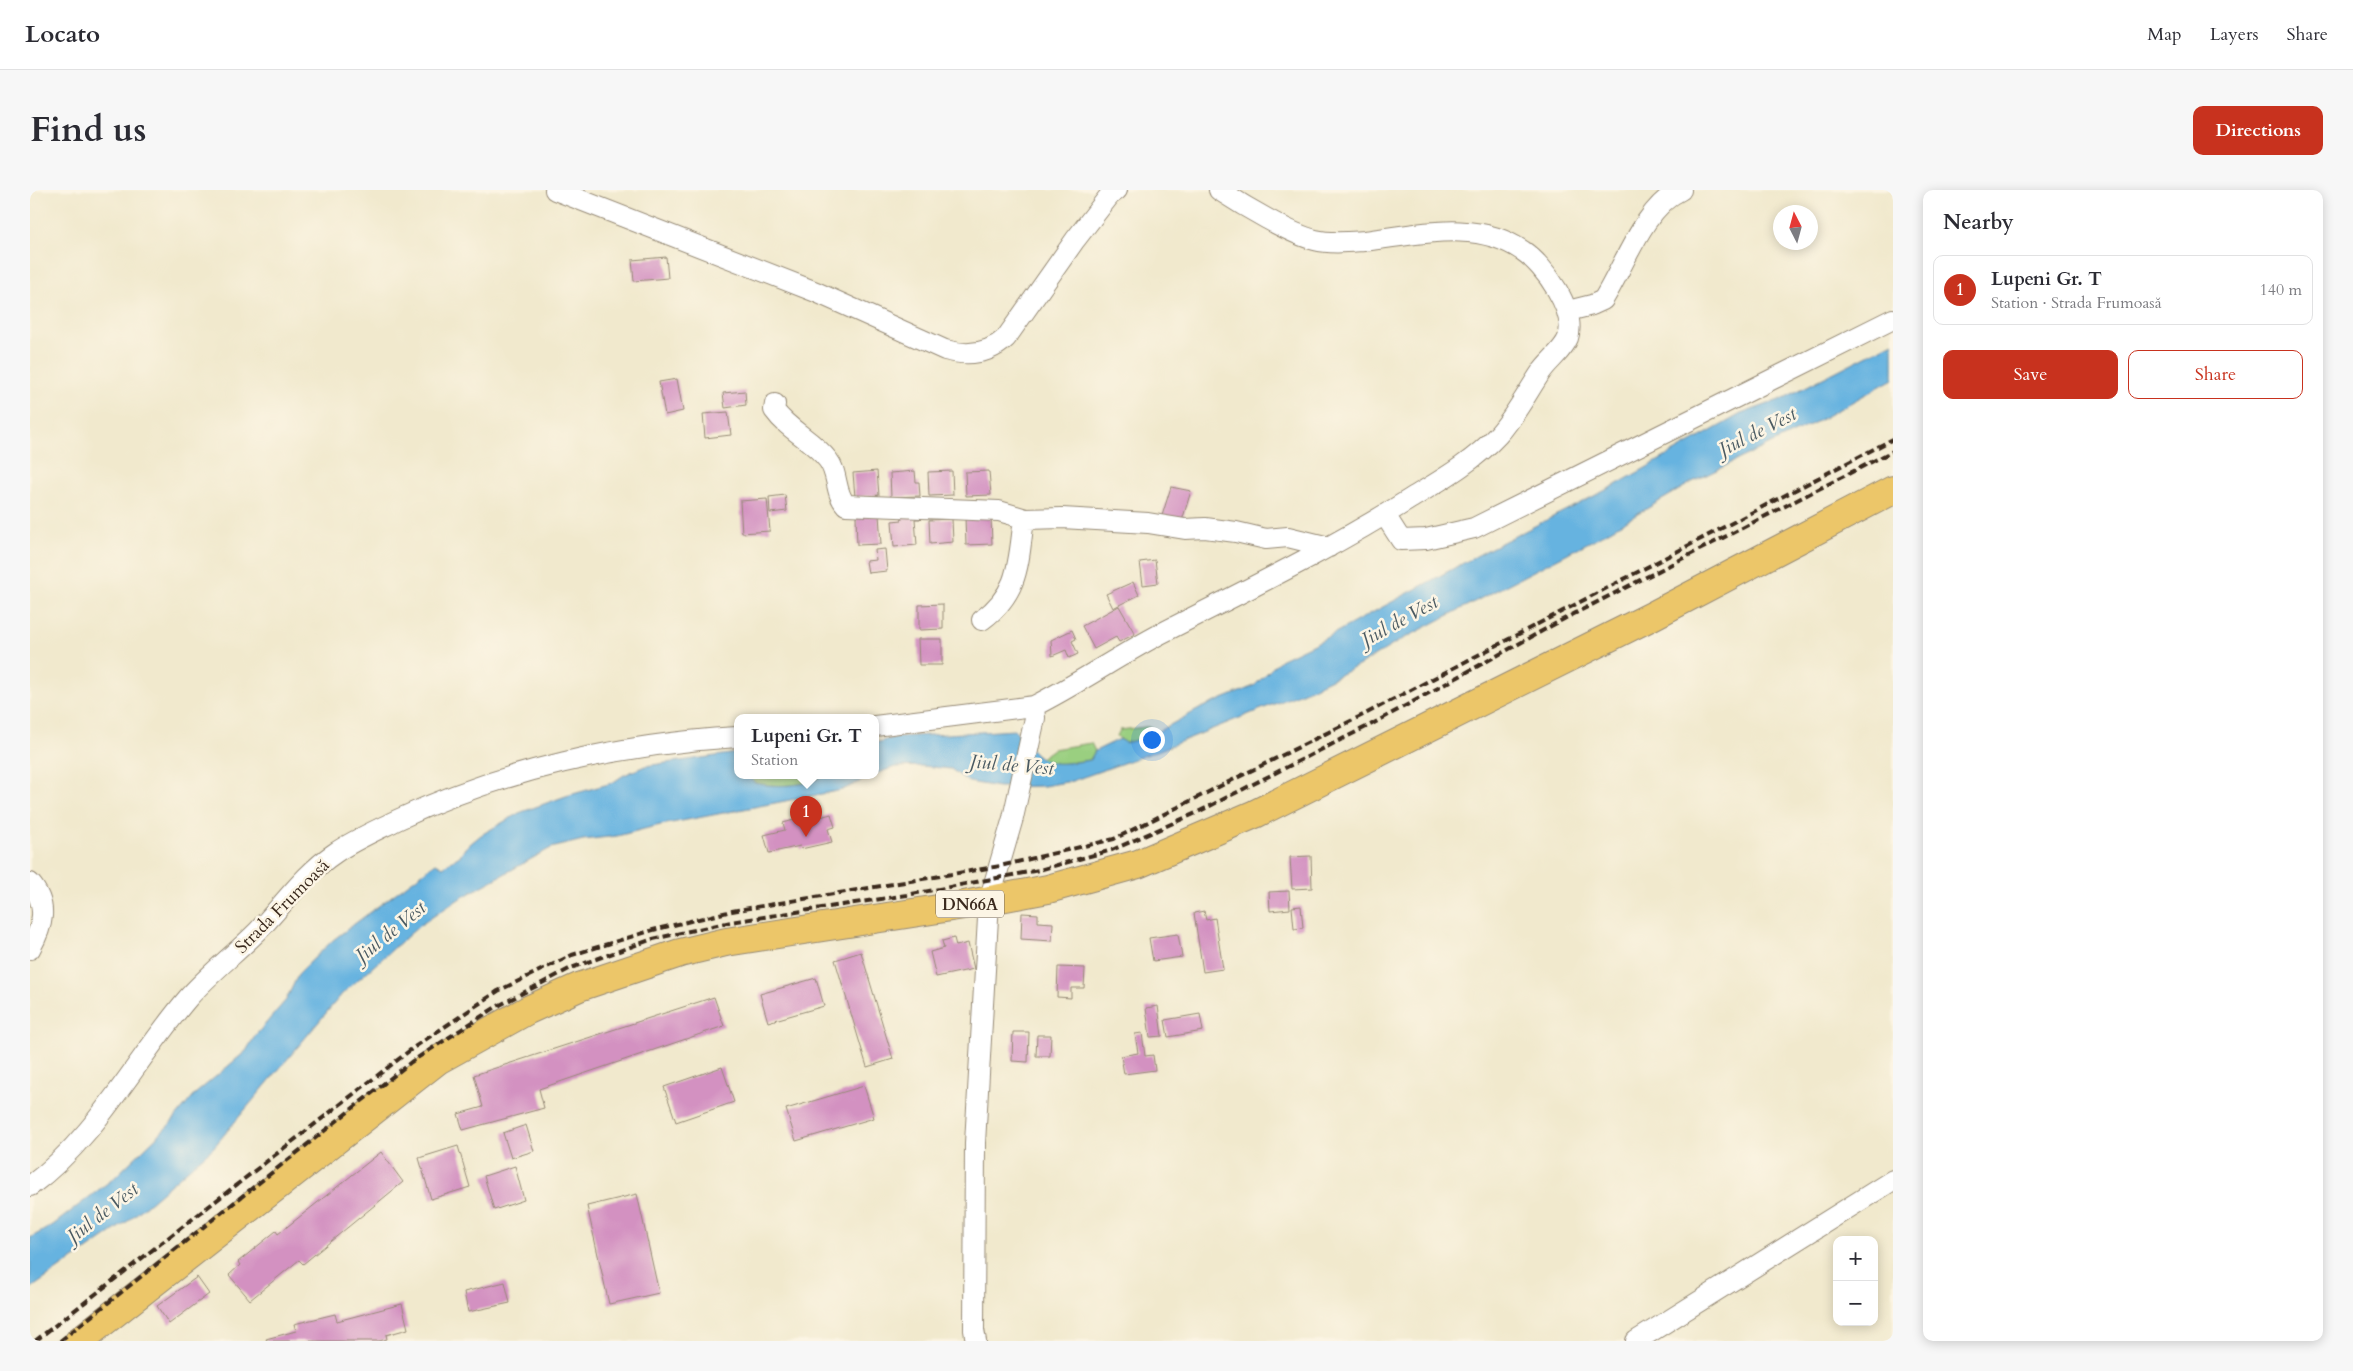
<!DOCTYPE html>
<meta charset="utf-8">
<style>
:root{--surface:#fff;--page:#f7f7f7;--text:#2b2b33;--muted:#7c7c81;--line:#e1e1e2;--accent:#c8321e}
body{margin:0;font-family:Cardo,serif;background:var(--page);color:var(--text)}
.controls{position:absolute;right:15px;bottom:15px;display:grid;overflow:hidden;border-radius:10px;box-shadow:0 2px 12px #0003}
.controls button{width:45px;height:45px;display:grid;place-items:center;padding:0;border:0;border-bottom:1px solid var(--line);background:var(--surface);color:var(--text);font:25px sans-serif}
.compass{position:absolute;left:1743px;top:15px;width:45px;height:45px;border-radius:50%;background:var(--surface);box-shadow:0 2px 12px #0003;rotate:354deg}
.you{position:absolute;left:1121px;top:549px;width:18px;height:18px;margin:-12px;border:4px solid #fff;border-radius:50%;background:#1a73e8;box-shadow:0 0 0 8px #1a73e833}
.badge{display:grid;place-items:center;width:32px;height:32px;border-radius:50%;background:var(--accent);color:#fff;font-size:16px;font-weight:700}
.pin{position:absolute;translate:-50% -41px;filter:drop-shadow(0 1px 2px #0008)}
.pin::after{content:'';position:absolute;top:26px;width:18px;height:15px;background:inherit;clip-path:polygon(0 0,100% 0,50% 100%)}
.popup{position:absolute;left:704px;top:524px;width:145px;height:65px;box-sizing:border-box;display:grid;place-content:center;border-radius:10px;background:var(--surface);filter:drop-shadow(0 1px 4px #0005);font-size:16px;white-space:nowrap;color:var(--muted)}
.popup b{font-size:19px;color:var(--text)}
.popup::after{content:'';position:absolute;left:50%;top:100%;margin-left:-10px;border:10px solid transparent;border-top-color:var(--surface)}
.list{margin:0;padding:0;list-style:none}
h2{display:flex;justify-content:space-between;align-items:center;height:65px;margin:0;padding:0 20px;font-size:21px}
h2 small{font-size:16px;font-weight:400;color:var(--muted)}
.list li{display:grid;grid-template-columns:32px 1fr auto;gap:15px;align-items:center;box-sizing:border-box;height:70px;margin:0 10px 10px;padding:0 10px;border:1px solid var(--line);border-radius:10px}
.list b{display:block;font-size:19px;white-space:nowrap}
.list p{margin:0;font-size:16px;white-space:nowrap;color:var(--muted)}
.list em{font-size:16px;font-style:normal;color:var(--muted)}
.actions{display:flex;gap:10px;padding:15px 20px}
.actions a{flex:1;padding:11px 0;border:1px solid var(--accent);border-radius:10px;text-align:center;font-size:18px;color:var(--accent)}
.actions .main{background:var(--accent);color:#fff}
.map{position:relative;flex:none;width:1863px;height:1151px;overflow:hidden;border-radius:10px}
header{display:flex;align-items:center;gap:30px;box-sizing:border-box;height:70px;padding:0 25px;background:var(--surface);border-bottom:1px solid var(--line)}
header strong{font-size:24px}
nav{display:flex;gap:28px;margin-inline-start:auto;font-size:18px}
.intro{display:flex;align-items:center;justify-content:space-between;box-sizing:border-box;height:120px;padding:0 30px}
h1{margin:0;font-size:35px}
.button{padding:12px 22px;border-radius:10px;background:var(--accent);color:#fff;font-size:18px;font-weight:700}
main{display:flex;gap:30px;padding:0 30px}
aside{flex:1;background:var(--surface);border-radius:10px;box-shadow:0 2px 12px #0003}
.map>svg:first-child{display:block}
.green{fill:#9acf80;stroke:#6a7c4f}
.water{fill:#66b3e0;stroke:#506e7f}
.building{fill:#d391c1}
.lines{fill:none;stroke-linecap:round;stroke-linejoin:round}
.minor-casing{stroke:#968a76;stroke-width:22}
.primary-casing{stroke:#968a76;stroke-width:30}
.minor{stroke:#fff;stroke-width:20}
.primary{stroke:#ecc669;stroke-width:28}
.rail{stroke:#3b2a1e;stroke-width:4;stroke-dasharray:8 4;stroke-linecap:butt}
.labels{text-anchor:middle;stroke-width:5;stroke-linejoin:round;paint-order:stroke}
.shield{fill:#fcf5e5;stroke:#75675a;stroke-width:1}
.shield-label{font-size:16px;font-weight:bold;fill:#3b2a1e}
.street-label{font-size:18px;fill:#3b2a1e;stroke:#fcf5e5}
.water-label{font-size:19px;font-style:italic;fill:#4a5a62;stroke:#fcf5e5}
</style>
<header>
<strong>Locato</strong>
<nav><a>Map</a><a>Layers</a><a>Share</a></nav>
</header>
<div class="intro"><h1>Find us</h1><a class="button">Directions</a></div>
<main>
<div class="map">
<svg width="1863" height="1151" viewBox="0 0 1863 1151">
<rect width="100%" height="100%" fill="#fcf5e5"/>
<filter id="ink" filterUnits="userSpaceOnUse"><feTurbulence type="fractalNoise" baseFrequency=".02" numOctaves="2"/><feDisplacementMap in="SourceGraphic" scale="10" xChannelSelector="R" yChannelSelector="G"/><feConvolveMatrix kernelMatrix="1 2 1 2 8 2 1 2 1" color-interpolation-filters="sRGB"/></filter>
<filter id="wash" filterUnits="userSpaceOnUse"><feTurbulence type="fractalNoise" baseFrequency=".0096" numOctaves="4" result="noise"/><feDisplacementMap in="SourceGraphic" scale="20" xChannelSelector="R" yChannelSelector="G"/><feGaussianBlur stdDeviation="1.12" result="paint"/><feColorMatrix in="noise" values="0 0 0 0 0 0 0 0 0 0 0 0 0 0 0 0 0 1.4 0 .05"/><feComposite in="paint" operator="in"/></filter>
<g filter="url(#wash)">
<rect width="100%" height="100%" fill="#f1e9cd"/>
<!-- green -->
<path class="green" d="M1115 537H1122L1125 541 1118 547 1095 553 1087 546 1090 540Z
M1061 553 1065 561 1060 570 1028 574 1009 569 1023 559Z
M720 586H792C776 597 743 597 725 593Z"/>
<!-- water -->
<path class="water" d="M1863 152V189L1786 232 1666 290 1563 350 1371 450 1330 475 1274 502 1130 560 1042 591 1014 596 969 597 939 592 921 579 892 576 865 577 845 584V553L866 547 985 540C1014 575 1013 577 1060 570L1065 561 1090 549 1095 553 1118 547 1173 517 1224 496 1250 470 1292 450 1461 358 1582 297 1711 224 1752 209Z
M707 563V586H720L725 593C743 597 776 597 792 586H842L812 600 626 636 587 646 553 650 521 658 429 709 389 736 312 804 183 958 98 1031 0 1099V1048L23 1035 84 988 140 934 165 904 216 861 225 846 256 810 269 783 303 750 406 673 413 677 431 665 435 658 451 645 489 623 536 606 582 593 594 585 615 576Z"/>
<g id="blocks">
<!-- building -->
<path class="building" d="M636 67 638 88 604 91 602 70Z
M647 189 653 221 635 225 629 192Z
M715 201 716 215 695 218 693 203Z
M698 222 701 245 675 248 673 224Z
M847 281 849 305 825 307 823 283Z
M885 281 886 292H889L890 306 861 307 860 283Z
M922 281 923 305 899 306 898 282Z
M959 281 961 305 936 306 935 282Z
M1141 297 1161 301 1151 334 1131 329Z
M755 305 757 321 740 323 739 307Z
M737 309 740 341 712 343 710 311Z
M889 324 890 329H885L887 355 864 357 862 331 872 330 871 325Z
M849 325 851 354 827 355 826 326Z
M961 326 962 354 936 355 935 327Z
M922 329 923 352 900 354 899 330Z
M855 359 857 381 838 383 836 371 846 370 845 360Z
M1125 370 1128 393 1113 395 1110 372Z
M1103 392 1109 405 1083 418 1076 404Z
M913 414V439L889 440V415Z
M1089 416 1105 444 1089 452 1086 447 1064 459 1052 436Z
M1042 440 1046 449 1042 451 1048 464 1039 468 1036 460 1022 466 1021 450Z
M888 449H912V475H889Z
M801 624 805 637 798 639 802 652 771 659 770 656 739 663 734 645 755 640 753 633 779 626 780 630Z
M1281 666 1282 698 1262 699 1260 667Z
M1259 701 1260 719 1240 721 1239 702Z
M1271 716 1273 738 1264 739 1262 717Z
M1174 721 1176 730 1185 728 1193 779 1173 782 1164 723Z
M992 723 1008 724V732L1023 733 1022 751 991 749Z
M1148 744 1152 767 1123 771 1119 748Z
M924 748 926 756 938 753 944 779 906 787 900 762 914 758 912 751Z
M831 762 863 869 837 877 805 770Z
M1028 777 1055 778 1054 798H1041V808L1027 807Z
M786 788 794 816 738 832 730 804Z
M684 807 694 836 509 899 514 918 433 940 428 924 453 917 444 885Z
M1128 816 1132 846 1120 847 1116 818Z
M1170 824 1173 841 1138 847 1135 830Z
M983 842H999L998 872 982 871Z
M1112 843 1115 866 1123 865 1125 880 1094 884 1091 866 1108 863 1105 844Z
M1007 845H1021L1020 866H1006Z
M692 877 704 912 646 932 634 897Z
M834 896 844 928 766 951 756 919Z
M496 935 504 961 481 968 473 943Z
M428 956 440 997 401 1009 389 968Z
M351 962 373 992 273 1074 269 1070 220 1110 199 1085 210 1075 208 1072 246 1041 248 1044Z
M485 976 494 1010 464 1020 454 986Z
M607 1004 629 1103 579 1114 557 1016Z
M167 1087 179 1104 139 1134 127 1116Z
M475 1092 480 1113 438 1122 434 1102Z
M372 1114 378 1139 356 1145 357 1149 349 1151H237L236 1149 266 1141 264 1134 305 1124 307 1131Z"/>
</g>
</g>
<g filter="url(#ink)">
<use href="#blocks" fill-opacity="0" stroke="#968a76" stroke-width="1"/>
<g class="lines">
<defs>
<path id="minor" d="M525 0 786 102 915 160C937 166 959 164 976 148L1045 50 1080 5 1087 0
M1538 121 1562 115 1573 110C1594 77 1614 16 1651 0
M745 214 744 220C759 241 783 250 798 270 809 284 804 302 816 315L969 321 996 329 1032 328 1118 333 1155 339 1175 338 1206 342 1236 349 1258 347 1299 357
M1355 325 1371 350 1396 349 1444 338 1863 129
M952 430C990 402 988 372 994 329
M845 536 1004 516
M0 693C19 715 13 736 0 759
M0 996C67 947 105 870 158 808 179 784 205 764 228 741 253 715 275 683 305 663 324 650 347 640 367 630 472 580 592 554 707 547
M946 1151 944 1140 945 953 959 711 983 628 1005 528 1004 516C1048 494 1088 466 1132 443 1216 400 1301 359 1380 309 1411 290 1443 272 1468 245 1485 226 1497 203 1511 182 1518 171 1533 161 1538 148 1547 121 1514 75 1493 61 1446 28 1387 45 1334 51 1319 52 1301 54 1285 50 1260 44 1212 15 1189 0
M1606 1151 1863 990"/>
<path id="primary" d="M49 1151 408 870 498 820 549 797 650 763 696 752 934 715 1018 699 1108 674 1225 624 1622 426 1863 300"/>
</defs>
<!-- minor casing -->
<use href="#minor" class="minor-casing"/>
<!-- primary casing -->
<use href="#primary" class="primary-casing"/>
<!-- minor -->
<use href="#minor" class="minor"/>
<!-- primary -->
<use href="#primary" class="primary"/>
<!-- rail -->
<path class="rail" d="M5 1151 383 858 468 801 542 765 623 740 702 721 970 676 1084 649 1335 524 1863 249
M30 1151 381 872 466 817 541 778 623 749 701 732 877 705 1009 680 1082 660 1166 623 1344 533 1534 429 1863 261"/>
</g>
</g>
<g class="labels">
<!-- shield labels -->
<rect class="shield" x="906" y="700.5" width="68" height="27" rx="4"/>
<g class="shield-label">
<text x="940" y="720">DN66A</text>
</g>
<!-- street labels -->
<g class="street-label">
<text transform="translate(252 716) rotate(-45)" y="6">Strada Frumoasă</text>
</g>
<!-- water labels -->
<g class="water-label">
<text transform="translate(1727 241) rotate(-27)" y="7">Jiul de Vest</text>
<text transform="translate(1369 430) rotate(-29)" y="7">Jiul de Vest</text>
<text transform="translate(982 574) rotate(5)" y="7">Jiul de Vest</text>
<text transform="translate(360 741) rotate(-39)" y="7">Jiul de Vest</text>
<text transform="translate(72 1022) rotate(-38)" y="7">Jiul de Vest</text>
</g>
</g>
</svg>
<div class="controls">
<button>+</button>
<button>−</button>
</div>
<svg class="compass" viewBox="-18 -18 36 36"><path d="M0-13l5 13h-10z" fill="#e53935"/><path d="M0 13l5-13h-10z" fill="#7c7c81"/></svg>
<div class="you"></div>
<div class="pin badge" style="left:776px;top:647px">1</div>
<div class="popup"><b>Lupeni Gr. T</b>Station</div>
</div>
<aside>
<h2>Nearby<small></small></h2>
<ul class="list">
<li><span class="badge">1</span><div><b>Lupeni Gr. T</b><p>Station · Strada Frumoasă</p></div><em>140 m</em></li>
</ul>
<div class="actions"><a class="main">Save</a><a>Share</a></div>
</aside>
</main>
